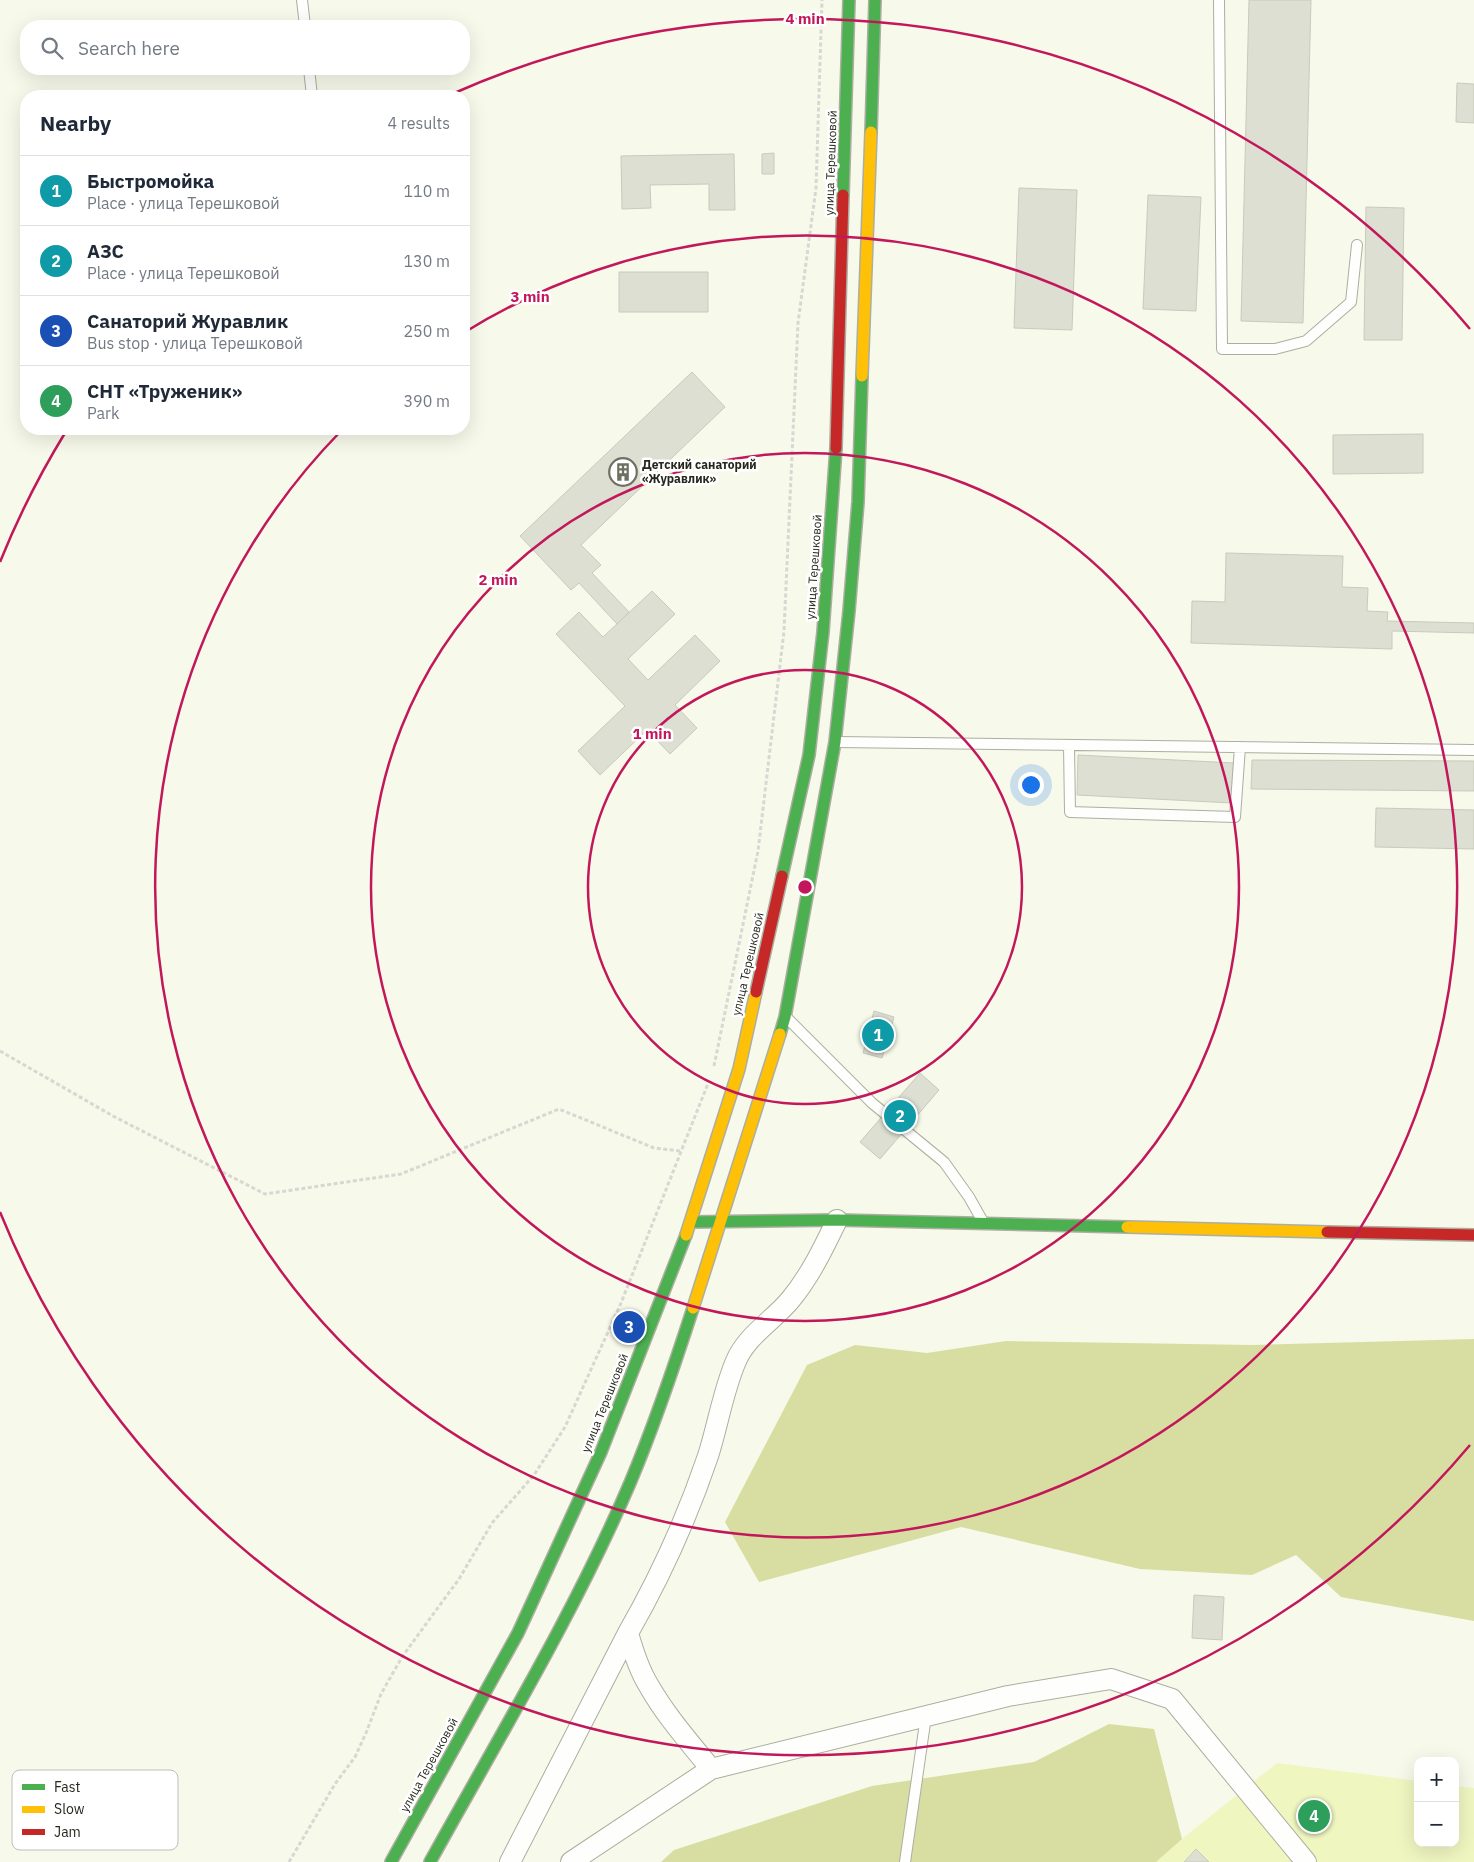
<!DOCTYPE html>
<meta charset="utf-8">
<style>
:root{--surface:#fff;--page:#f2f2f3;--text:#1f2937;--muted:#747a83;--line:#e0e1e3;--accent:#6e7063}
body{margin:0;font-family:"IBM Plex Sans",sans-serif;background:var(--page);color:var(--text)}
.controls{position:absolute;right:15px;bottom:15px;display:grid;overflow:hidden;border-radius:10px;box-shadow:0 5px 20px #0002}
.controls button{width:45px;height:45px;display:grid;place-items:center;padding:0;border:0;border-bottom:1px solid var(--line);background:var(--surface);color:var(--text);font:25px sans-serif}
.you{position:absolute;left:1030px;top:784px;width:18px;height:18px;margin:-12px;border:4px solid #fff;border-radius:50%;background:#1a73e8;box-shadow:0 0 0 8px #1a73e833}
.badge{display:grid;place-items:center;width:32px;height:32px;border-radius:50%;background:var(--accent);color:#fff;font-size:16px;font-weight:700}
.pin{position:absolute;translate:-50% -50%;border:2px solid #fff;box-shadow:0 1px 5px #0006}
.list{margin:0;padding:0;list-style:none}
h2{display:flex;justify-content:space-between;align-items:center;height:65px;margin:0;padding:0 20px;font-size:21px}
h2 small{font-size:16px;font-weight:400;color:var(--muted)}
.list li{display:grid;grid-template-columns:32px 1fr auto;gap:15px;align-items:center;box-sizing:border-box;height:70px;padding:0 20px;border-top:1px solid var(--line)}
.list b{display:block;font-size:19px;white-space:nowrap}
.list p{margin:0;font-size:16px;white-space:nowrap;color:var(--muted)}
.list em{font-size:16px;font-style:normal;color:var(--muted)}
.icon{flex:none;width:28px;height:28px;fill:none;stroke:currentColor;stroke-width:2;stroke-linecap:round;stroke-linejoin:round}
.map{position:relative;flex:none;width:1474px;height:1862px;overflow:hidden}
.search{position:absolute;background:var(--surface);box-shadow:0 5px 20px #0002;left:20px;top:20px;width:450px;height:55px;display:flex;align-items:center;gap:12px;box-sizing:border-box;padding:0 18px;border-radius:20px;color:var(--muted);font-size:19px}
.panel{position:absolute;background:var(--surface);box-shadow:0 5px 20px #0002;left:20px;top:90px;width:450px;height:345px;border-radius:20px}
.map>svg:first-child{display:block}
.green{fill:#f0f6c0}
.forest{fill:#d8dea2}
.building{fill:#dddfd2;stroke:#c8cabd}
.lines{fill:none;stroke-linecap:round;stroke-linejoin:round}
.lane-casing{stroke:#acaea1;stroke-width:12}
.street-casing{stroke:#acaea1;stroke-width:22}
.fast-casing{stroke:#acaea1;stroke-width:14}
.slow-casing{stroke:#acaea1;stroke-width:14}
.jam-casing{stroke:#acaea1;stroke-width:14}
.path{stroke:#d7d7d3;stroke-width:3;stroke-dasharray:4 2.5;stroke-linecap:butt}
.lane{stroke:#fefefc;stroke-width:10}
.street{stroke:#fefefc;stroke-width:20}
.fast{stroke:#4caf50;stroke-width:11}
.slow{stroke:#ffc107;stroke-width:11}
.jam{stroke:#c62828;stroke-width:11}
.ring{fill:none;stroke:#c2185b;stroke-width:2.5}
.labels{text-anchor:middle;stroke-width:5;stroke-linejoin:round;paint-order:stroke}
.street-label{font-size:12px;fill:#25271b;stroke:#fff}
.poi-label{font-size:12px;font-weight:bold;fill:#25271b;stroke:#fff;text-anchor:start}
.key{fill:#fff;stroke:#bebebb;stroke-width:1}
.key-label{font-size:14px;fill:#25271b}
.centre{fill:#c2185b;stroke:#fff;stroke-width:2.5}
.ring-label{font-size:15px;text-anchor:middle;font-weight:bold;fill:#c2185b;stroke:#fff;stroke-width:5;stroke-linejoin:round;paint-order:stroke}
</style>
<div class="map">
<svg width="1474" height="1862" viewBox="0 0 1474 1862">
<rect width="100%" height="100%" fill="#f7f9ea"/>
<!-- green -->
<path class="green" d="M1277 1763 1418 1781V1843H1455V1786L1474 1788V1862H1153Z"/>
<!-- forest -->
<path class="forest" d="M1474 1339V1621L1341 1597 1296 1555 1252 1575 1140 1569 961 1527 759 1582 725 1522 807 1365 855 1345 927 1353 1006 1341 1252 1345Z
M1109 1724 1154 1729 1182 1839 1156 1862H661L674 1850 872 1786 1034 1762Z"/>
<!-- building -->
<path class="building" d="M1249 0H1311L1303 323 1241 321Z
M1457 83 1474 84V123L1456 122Z
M774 153V174H762V154Z
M734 154 735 210H709V184L650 185 651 208 622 209 621 156Z
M1019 188 1077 190 1072 330 1014 328Z
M1148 195 1201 197 1196 311 1143 309Z
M1366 207 1404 208 1402 340H1364Z
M619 272H708V312H619Z
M692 372 725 407 581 545 601 565 592 573 629 612 617 624 579 583 571 590 520 536Z
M1423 434V473L1333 474V435Z
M1226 553 1343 556 1342 587 1368 588 1367 611 1388 612 1387 621 1474 623V633L1392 631V649L1191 643 1192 601 1225 602Z
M652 591 675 614 628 659 648 680 695 635 720 661 675 705 697 728 670 754 647 730 600 775 578 751 625 706 556 634 579 612 603 637Z
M1078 755 1234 763 1232 803 1077 795Z
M1252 760 1474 761V791L1251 789Z
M1376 808 1474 810V849L1375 847Z
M874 1011 894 1017 882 1058 863 1053Z
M920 1073 939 1090 880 1159 860 1142Z
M1194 1595 1224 1597 1222 1640 1192 1638Z
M1196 1849 1209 1862H1184Z"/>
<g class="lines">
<defs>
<path id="lane" d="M302 0 305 26
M1219 0 1222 349H1275L1306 341 1351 302 1357 245
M309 69 312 96
M836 742 1474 750
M1069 745 1070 812 1235 817 1240 747
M787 1018 872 1103 944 1162 969 1197 982 1220
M905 1862 926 1716"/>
<path id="street" d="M711 1769C690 1743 666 1716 649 1686 639 1670 633 1651 628 1633 659 1579 688 1515 708 1456 718 1425 723 1391 736 1361 747 1335 774 1320 791 1299 810 1276 824 1247 837 1220
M510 1862 628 1633
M571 1862 711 1769 1008 1696 1111 1679 1172 1699 1306 1862"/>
<path id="fast" d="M871 132 875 0
M843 195 849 0
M782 876 809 755 823 632 836 448
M780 1034 785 1017 835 742 849 611 858 502 862 376
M691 1222 837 1220 1127 1227
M391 1862 518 1633 601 1452 686 1235
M430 1862C499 1737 574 1614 630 1483 654 1426 674 1367 693 1308"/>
<path id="slow" d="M862 376 871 132
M1127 1227 1327 1232
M686 1235 739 1069 756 992
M693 1308 780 1034"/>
<path id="jam" d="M836 448 843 195
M756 992 782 876
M1327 1232 1474 1235"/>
</defs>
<!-- lane casing -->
<use href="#lane" class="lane-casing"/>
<!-- street casing -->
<use href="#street" class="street-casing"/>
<!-- fast casing -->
<use href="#fast" class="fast-casing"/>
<!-- slow casing -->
<use href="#slow" class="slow-casing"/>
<!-- jam casing -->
<use href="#jam" class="jam-casing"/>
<!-- path -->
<path class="path" d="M0 1051 113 1116 265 1194 401 1174 559 1109 654 1148 681 1151
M714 1066 758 851 784 631 798 323 816 188 822 0
M289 1862 335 1784 355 1757 366 1733 381 1694 402 1657 459 1579 492 1523 534 1475 565 1427 621 1303 709 1081"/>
<!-- lane -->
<use href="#lane" class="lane"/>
<!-- street -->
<use href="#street" class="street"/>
<!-- fast -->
<use href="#fast" class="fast"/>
<!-- slow -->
<use href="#slow" class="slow"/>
<!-- jam -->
<use href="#jam" class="jam"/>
</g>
<!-- distance rings -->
<g class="ring">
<circle cx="805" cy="887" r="217"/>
<circle cx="805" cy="887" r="434"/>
<path d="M465 332A651 651 0 1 1 341 431"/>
<path d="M1470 1445A868 868 0 0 1 0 1212M0 562A868 868 0 0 1 65 433M452 94A868 868 0 0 1 1470 329"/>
</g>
<!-- icons -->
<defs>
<symbol id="building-ring" viewBox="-11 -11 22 22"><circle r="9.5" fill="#fff" stroke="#6e7063" stroke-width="1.5"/><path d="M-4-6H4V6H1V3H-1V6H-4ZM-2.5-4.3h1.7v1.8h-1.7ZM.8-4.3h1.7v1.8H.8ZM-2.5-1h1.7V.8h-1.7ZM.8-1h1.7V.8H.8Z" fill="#6e7063"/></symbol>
</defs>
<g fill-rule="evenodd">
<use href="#building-ring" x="607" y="456" width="32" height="32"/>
</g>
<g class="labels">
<!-- street labels -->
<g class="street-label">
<text transform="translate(831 163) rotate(-88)" y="4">улица Терешковой</text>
<text transform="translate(814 567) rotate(-86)" y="4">улица Терешковой</text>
<text transform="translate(748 964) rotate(-77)" y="4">улица Терешковой</text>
<text transform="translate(605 1403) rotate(-68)" y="4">улица Терешковой</text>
<text transform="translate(429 1765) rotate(-61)" y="4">улица Терешковой</text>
</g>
<!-- poi labels -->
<g class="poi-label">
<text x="642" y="469">Детский санаторий<tspan x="642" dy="14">«Журавлик»</tspan></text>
</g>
</g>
<!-- legend -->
<rect x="12" y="1770" width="166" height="80" rx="8" class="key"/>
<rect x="22" y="1784" width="23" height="6" fill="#4caf50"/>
<rect x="22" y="1806" width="23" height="7" fill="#ffc107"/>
<rect x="22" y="1829" width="23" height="6" fill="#c62828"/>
<g class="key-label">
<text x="54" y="1792">Fast</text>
<text x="54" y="1814">Slow</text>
<text x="54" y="1837">Jam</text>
</g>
<circle cx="805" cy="887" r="8" class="centre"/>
<g class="ring-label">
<text x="805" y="24">4 min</text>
<text x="530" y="302">3 min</text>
<text x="498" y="585">2 min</text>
<text x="652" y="739">1 min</text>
</g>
</svg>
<div class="controls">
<button>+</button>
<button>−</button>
</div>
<div class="you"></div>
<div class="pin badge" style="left:878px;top:1035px;background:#0f9aa8">1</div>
<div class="pin badge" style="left:900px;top:1116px;background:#0f9aa8">2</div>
<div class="pin badge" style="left:629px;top:1327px;background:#1a4fb4">3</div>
<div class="pin badge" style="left:1314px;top:1816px;background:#2e9e5b">4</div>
<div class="search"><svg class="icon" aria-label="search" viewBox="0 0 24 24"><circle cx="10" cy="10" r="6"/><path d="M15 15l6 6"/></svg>Search here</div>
<section class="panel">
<h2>Nearby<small>4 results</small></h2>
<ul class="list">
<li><span class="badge" style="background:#0f9aa8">1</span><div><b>Быстромойка</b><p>Place · улица Терешковой</p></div><em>110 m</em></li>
<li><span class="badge" style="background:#0f9aa8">2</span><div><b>АЗС</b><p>Place · улица Терешковой</p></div><em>130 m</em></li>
<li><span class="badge" style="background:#1a4fb4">3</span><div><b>Санаторий Журавлик</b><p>Bus stop · улица Терешковой</p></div><em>250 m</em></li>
<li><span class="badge" style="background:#2e9e5b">4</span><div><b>СНТ «Труженик»</b><p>Park</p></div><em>390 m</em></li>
</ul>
</section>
</div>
